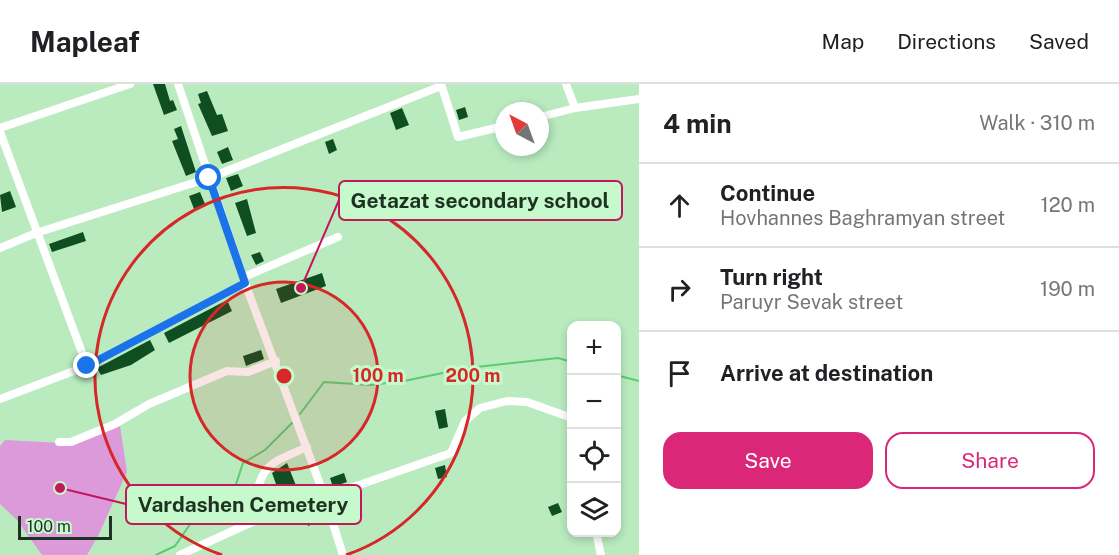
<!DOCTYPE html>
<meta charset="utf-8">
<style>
:root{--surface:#fff;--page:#f6f6f6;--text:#202124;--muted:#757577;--line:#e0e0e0;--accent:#db2777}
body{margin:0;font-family:"Public Sans",sans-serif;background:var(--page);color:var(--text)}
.controls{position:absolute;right:18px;bottom:18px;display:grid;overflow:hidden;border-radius:12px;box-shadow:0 3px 9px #0003}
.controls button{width:54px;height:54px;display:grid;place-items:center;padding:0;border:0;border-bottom:2px solid var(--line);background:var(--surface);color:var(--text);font:30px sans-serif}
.compass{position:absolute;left:495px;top:18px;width:54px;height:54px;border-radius:50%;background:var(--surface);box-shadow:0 3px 9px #0003;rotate:319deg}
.scale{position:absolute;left:18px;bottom:15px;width:94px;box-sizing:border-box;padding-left:6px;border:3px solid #1e3221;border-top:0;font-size:16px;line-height:21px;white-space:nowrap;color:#1e3221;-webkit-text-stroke:4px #c6f9cb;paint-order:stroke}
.stop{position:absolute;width:18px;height:18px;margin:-14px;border:4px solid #1a73e8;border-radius:50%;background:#fff}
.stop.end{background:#1a73e8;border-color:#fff;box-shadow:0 2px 6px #0008}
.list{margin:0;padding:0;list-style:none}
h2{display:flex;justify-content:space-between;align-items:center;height:78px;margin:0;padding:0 24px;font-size:26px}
h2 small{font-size:20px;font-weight:400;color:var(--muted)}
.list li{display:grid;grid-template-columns:39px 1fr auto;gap:18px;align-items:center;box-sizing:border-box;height:84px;padding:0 24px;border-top:2px solid var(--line)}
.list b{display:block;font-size:22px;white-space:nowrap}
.list p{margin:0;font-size:20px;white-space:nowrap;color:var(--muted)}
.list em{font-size:20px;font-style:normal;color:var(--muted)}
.actions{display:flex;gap:12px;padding:18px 24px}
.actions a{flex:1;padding:14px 0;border:2px solid var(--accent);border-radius:18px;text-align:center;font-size:21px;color:var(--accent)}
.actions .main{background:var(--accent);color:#fff}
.icon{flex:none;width:33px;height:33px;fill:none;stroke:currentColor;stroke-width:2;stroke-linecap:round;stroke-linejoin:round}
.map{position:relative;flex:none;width:639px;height:471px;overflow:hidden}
header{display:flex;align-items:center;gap:36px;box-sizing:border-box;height:84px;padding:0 30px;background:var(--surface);border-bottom:2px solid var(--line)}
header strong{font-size:28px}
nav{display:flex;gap:33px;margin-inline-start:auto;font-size:21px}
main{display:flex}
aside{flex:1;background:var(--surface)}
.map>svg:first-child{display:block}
.green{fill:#dd9ada}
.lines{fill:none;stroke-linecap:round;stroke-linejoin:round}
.stream{stroke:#5bcb71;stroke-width:2}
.building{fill:#0f4e20}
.minor{stroke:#fff;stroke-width:8}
.route{stroke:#1a73e8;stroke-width:8}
.ring{fill:none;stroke:#d62828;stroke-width:3}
.centre{fill:#d62828;stroke:#c6f9cb;stroke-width:3}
.ring-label{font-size:18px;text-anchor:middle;font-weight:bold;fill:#d62828;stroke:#c6f9cb;stroke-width:6;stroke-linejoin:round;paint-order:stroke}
.leader{fill:none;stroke:#c2185b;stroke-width:2}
.callout-dot{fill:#c2185b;stroke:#c6f9cb;stroke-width:2}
.callout{fill:#c6f9cb;stroke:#c2185b;stroke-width:2}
.callout-label{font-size:21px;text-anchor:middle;font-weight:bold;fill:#1e3221}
</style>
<header>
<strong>Mapleaf</strong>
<nav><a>Map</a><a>Directions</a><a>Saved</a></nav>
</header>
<main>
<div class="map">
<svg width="639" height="471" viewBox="0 0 639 471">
<rect width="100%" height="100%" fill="#b9ebbf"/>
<!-- green -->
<path class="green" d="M120 342 127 388 98 452 87 471H42L17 436 0 420V362L5 356 62 359Z"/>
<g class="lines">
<!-- stream -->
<path class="stream" d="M616 291 639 297
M300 330 324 298 370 301 404 297 467 284 558 274 572 278
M156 471 175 462 202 423 233 409 243 379 265 366 292 339"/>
</g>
<!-- building -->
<path class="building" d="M153 0H165L170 17 173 16 177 26 164 31Z
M207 7 217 31 222 30 228 47 212 52 198 20 201 19 198 10Z
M465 23 468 33 459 36 456 26Z
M402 24 409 41 396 46 390 29Z
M181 42 196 88 186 92 172 57 178 55 174 45Z
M333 55 337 66 329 70 325 58Z
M228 63 233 76 222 80 217 68Z
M238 90 243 102 231 107 226 94Z
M10 107 16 123 2 128 0 111Z
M200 108 205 120 194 125 189 112Z
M247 115 256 149 247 152 235 119Z
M83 148 86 157 52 168 49 160Z
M260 168 264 177 256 181 251 171Z
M322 189 326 202 281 219 276 205Z
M227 216 232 227 169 259 164 249Z
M150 256 155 266 131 281 101 291 97 284Z
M261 266 264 275 246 282 243 272Z
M445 325 448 343 439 345 435 327Z
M287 379 297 404 280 411 272 389Z
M445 381 447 393 438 395 435 384Z
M344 389 347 398 333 403 330 394Z
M558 419 562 428 552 432 548 423Z
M313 424 318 438 308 442 303 427Z"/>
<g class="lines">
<!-- minor -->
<path class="minor" d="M178 0 245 199 324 411 343 471
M441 0 458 53 504 42
M566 0 575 24
M540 33 575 24 639 15
M0 44 130 0
M0 48 87 282
M0 164 36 149 209 94 441 2
M244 193 338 153
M0 315 87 282 245 199
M59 358H71L115 340 149 320 227 287 248 288 276 277
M256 415C261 378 275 378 307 363
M596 448 601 471
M180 471 250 439 451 369 465 337 480 324 507 317 527 318 572 334"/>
</g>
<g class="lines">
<!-- route -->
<path class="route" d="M87 282 245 199 209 94"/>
</g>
<!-- distance rings -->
<circle cx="284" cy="292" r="94" fill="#d62828" fill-opacity=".12"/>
<g class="ring">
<circle cx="284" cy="292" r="94"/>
<path d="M222 471A189 189 0 1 1 346 471"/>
</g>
<circle cx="284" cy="292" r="9" class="centre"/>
<g class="ring-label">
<text x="378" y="298">100 m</text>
<text x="473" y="298">200 m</text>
</g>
<!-- callouts -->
<path class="leader" d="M301 204L339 116M60 404L126 420"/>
<g class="callout-dot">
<circle cx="301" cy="204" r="6"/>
<circle cx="60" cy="404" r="6"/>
</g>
<g class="callout">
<rect x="339" y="97" width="283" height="39" rx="6"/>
<rect x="126" y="401" width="235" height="39" rx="6"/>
</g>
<g class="callout-label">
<text x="480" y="124">Getazat secondary school</text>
<text x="243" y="428">Vardashen Cemetery</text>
</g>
</svg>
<div class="controls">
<button>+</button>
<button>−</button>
<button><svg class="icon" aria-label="locate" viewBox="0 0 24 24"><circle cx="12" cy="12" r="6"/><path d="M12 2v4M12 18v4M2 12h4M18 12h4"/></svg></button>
<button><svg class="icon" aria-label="layers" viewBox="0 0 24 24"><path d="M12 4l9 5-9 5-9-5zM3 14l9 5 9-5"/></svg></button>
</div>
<svg class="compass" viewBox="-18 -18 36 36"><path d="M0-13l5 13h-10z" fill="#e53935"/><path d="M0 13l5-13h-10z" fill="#757577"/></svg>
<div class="scale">100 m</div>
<div class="stop" style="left:209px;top:94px"></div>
<div class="stop end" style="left:87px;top:282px"></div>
</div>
<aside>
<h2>4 min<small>Walk · 310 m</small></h2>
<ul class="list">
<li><svg class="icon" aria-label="ahead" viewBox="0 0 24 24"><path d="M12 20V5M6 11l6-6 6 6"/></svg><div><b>Continue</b><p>Hovhannes Baghramyan street</p></div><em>120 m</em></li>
<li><svg class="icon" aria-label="right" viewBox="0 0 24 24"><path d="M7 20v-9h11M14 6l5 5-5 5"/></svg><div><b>Turn right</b><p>Paruyr Sevak street</p></div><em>190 m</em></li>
<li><svg class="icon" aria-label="arrive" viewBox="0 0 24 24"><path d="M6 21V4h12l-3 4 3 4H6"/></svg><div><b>Arrive at destination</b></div></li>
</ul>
<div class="actions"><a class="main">Save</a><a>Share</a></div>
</aside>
</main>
